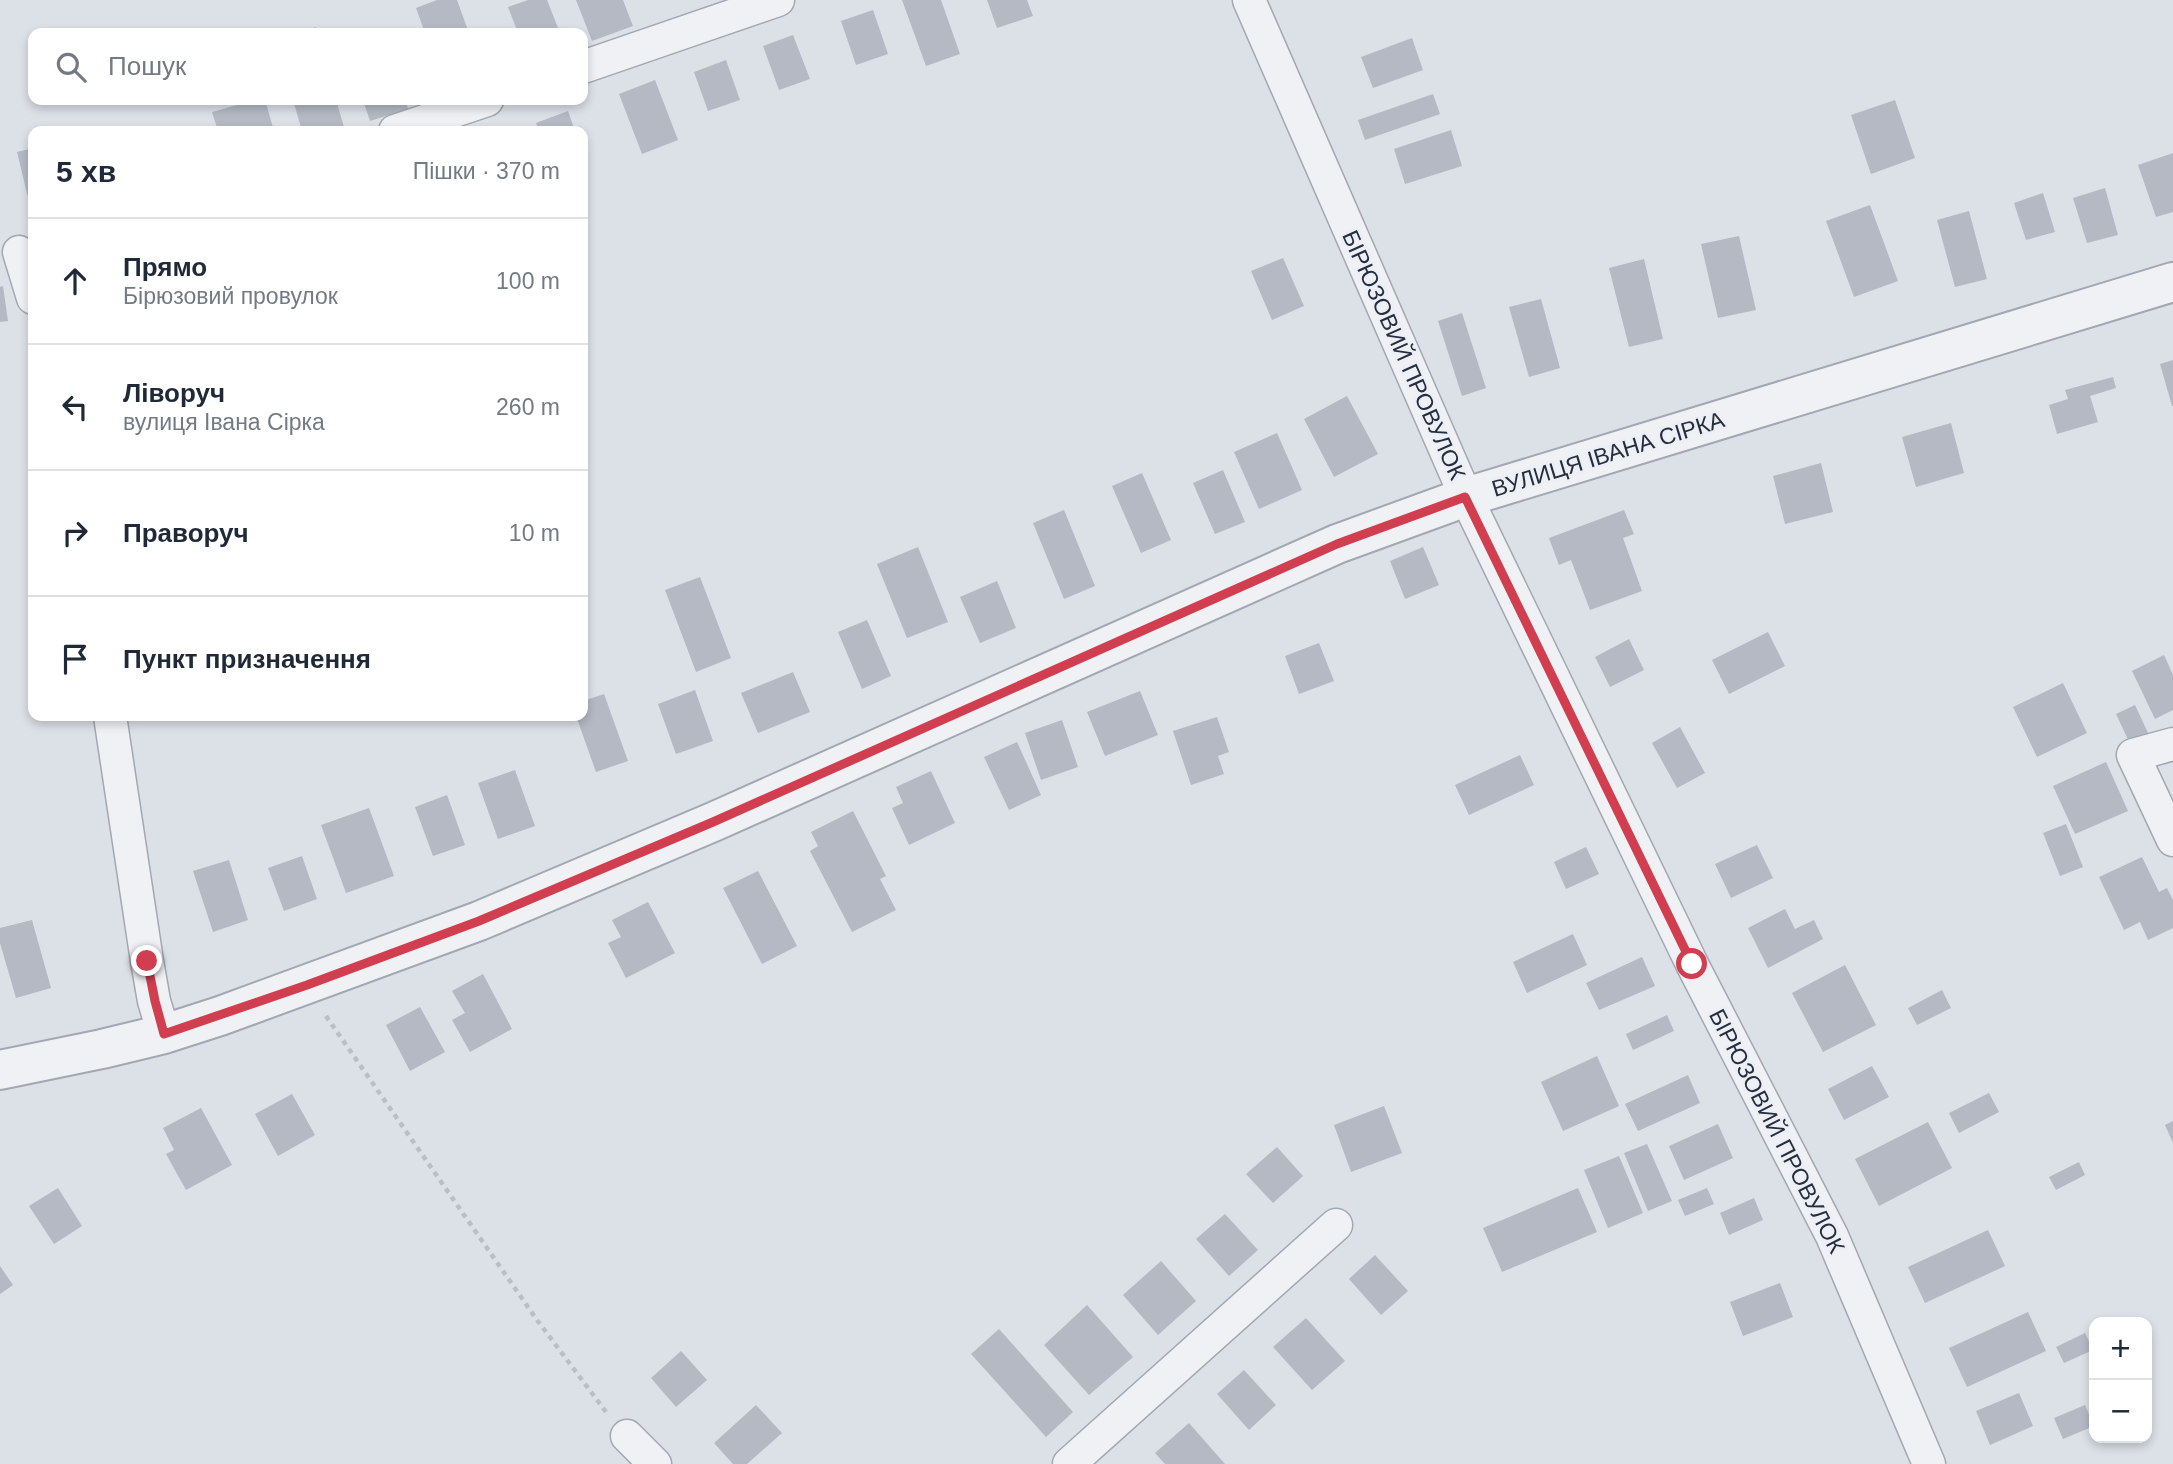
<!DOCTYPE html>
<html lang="uk">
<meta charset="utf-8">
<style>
:root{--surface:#fff;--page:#f6f6f7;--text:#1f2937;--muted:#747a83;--line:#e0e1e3}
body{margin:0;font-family:Arial,sans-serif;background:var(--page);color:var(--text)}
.controls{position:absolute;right:21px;bottom:21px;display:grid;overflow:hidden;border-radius:14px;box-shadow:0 4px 10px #0003}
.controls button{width:63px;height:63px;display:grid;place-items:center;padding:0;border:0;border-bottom:2px solid var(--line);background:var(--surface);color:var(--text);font:35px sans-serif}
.stop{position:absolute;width:21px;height:21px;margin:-16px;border:5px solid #d03e4f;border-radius:50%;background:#fff}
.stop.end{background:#d03e4f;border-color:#fff;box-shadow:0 2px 7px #0008}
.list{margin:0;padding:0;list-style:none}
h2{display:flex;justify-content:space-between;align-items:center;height:91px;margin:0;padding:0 28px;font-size:30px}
h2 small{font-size:23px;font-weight:400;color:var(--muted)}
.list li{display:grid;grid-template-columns:46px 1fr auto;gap:21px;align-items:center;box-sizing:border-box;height:126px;padding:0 28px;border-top:2px solid var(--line)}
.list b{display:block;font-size:26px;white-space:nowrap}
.list p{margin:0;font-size:23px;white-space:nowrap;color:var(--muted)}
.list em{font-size:23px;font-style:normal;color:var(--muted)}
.icon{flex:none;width:38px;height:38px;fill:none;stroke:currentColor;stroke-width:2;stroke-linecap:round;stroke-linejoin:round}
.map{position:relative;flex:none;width:2173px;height:1464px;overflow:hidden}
.search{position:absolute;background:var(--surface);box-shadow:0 4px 10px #0003;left:28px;top:28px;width:560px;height:77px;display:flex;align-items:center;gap:18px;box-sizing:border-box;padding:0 24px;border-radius:14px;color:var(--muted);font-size:26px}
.panel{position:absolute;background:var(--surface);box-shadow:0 4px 10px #0003;left:28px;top:126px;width:560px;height:595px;border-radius:14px}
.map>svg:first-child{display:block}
.building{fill:#b4b9c4}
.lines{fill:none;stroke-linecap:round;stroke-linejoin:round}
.minor-casing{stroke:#a2a7b1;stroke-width:35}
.tertiary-casing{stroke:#a2a7b1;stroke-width:42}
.path{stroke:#bbbec5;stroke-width:4.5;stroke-dasharray:5 5;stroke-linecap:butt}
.minor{stroke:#eff1f5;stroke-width:32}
.tertiary{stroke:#eff1f5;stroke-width:38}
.route{stroke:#d03e4f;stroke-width:9}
.labels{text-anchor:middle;stroke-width:6;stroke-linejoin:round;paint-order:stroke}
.street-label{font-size:23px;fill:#262e3d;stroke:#eceff5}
</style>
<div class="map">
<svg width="2173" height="1464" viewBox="0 0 2173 1464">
<rect width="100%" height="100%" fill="#dce0e7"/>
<!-- building -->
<path class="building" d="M437 0H457L469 33H425L416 8Z
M528 0H547L560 33H518L508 7Z
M576 0H623L633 26 592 41Z
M902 0H941L960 54 926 66Z
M987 0H1027L1033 16 997 28Z
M873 10 888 54 856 65 841 21Z
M316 27 317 33H297Z
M793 35 810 79 779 90 763 46Z
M1412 38 1423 70 1373 88 1361 57Z
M726 60 740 100 708 111 694 72Z
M655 80 678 140 642 154 619 94Z
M1433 94 1440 114 1365 140 1358 120Z
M255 100H265L274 131H218L212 112Z
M293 100H336L344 127 331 131H302Z
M363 100H406L408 109 370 121Z
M1895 100 1915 158 1871 174 1851 115Z
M568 111 575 131H539L536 123Z
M186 126 188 131H171V130Z
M1451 130 1462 166 1405 184 1394 149Z
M33 148V214H32L17 152Z
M2173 153V212L2156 217 2138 165Z
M2105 188 2118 235 2087 243 2073 198Z
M2043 193 2055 232 2026 240 2014 203Z
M1870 205 1898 281 1854 297 1826 221Z
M1969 211 1987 279 1955 287 1937 220Z
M1739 236 1756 310 1718 318 1701 244Z
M1283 258 1304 306 1272 320 1251 271Z
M1644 259 1663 339 1629 347 1609 268Z
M3 286 8 321 0 322V287Z
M1541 299 1560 368 1529 377 1509 307Z
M1462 313 1486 388 1462 396 1438 321Z
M2173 360V406H2172L2160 364Z
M2113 377 2116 388 2090 396 2098 422 2057 434 2049 405 2068 399 2065 390Z
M1347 396 1378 454 1334 477 1304 419Z
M1951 423 1964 473 1916 487 1902 437Z
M1277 433 1302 490 1259 509 1234 452Z
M1821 463 1833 512 1785 524 1773 476Z
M1223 470 1245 522 1215 534 1193 483Z
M1142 473 1171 540 1141 553 1112 486Z
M1064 510 1095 586 1064 599 1033 523Z
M1624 510 1634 534 1623 538 1642 591 1590 610 1571 560 1559 565 1549 538Z
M918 547 948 622 907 638 877 564Z
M1423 547 1439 585 1405 599 1390 561Z
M700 577 731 658 696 672 665 590Z
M997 581 1016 628 980 643 960 597Z
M867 620 891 676 862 689 838 632Z
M1768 632 1785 666 1729 694 1712 660Z
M1629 639 1644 670 1610 687 1595 657Z
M1319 643 1334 681 1299 694 1285 656Z
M2164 655 2173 675V710L2155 719 2132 671Z
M793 672 810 712 758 733 741 693Z
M2063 683 2087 733 2037 757 2013 707Z
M695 690 713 741 676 754 658 704Z
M1140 691 1158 735 1105 756 1087 712Z
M604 694 628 761 596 772 576 716H583V701Z
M2135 705 2149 735 2130 744 2116 714Z
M1217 717 1229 752 1218 756 1224 774 1191 785 1173 731Z
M1062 720 1078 767 1041 780 1025 733Z
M1680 727 1705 773 1677 788 1652 743Z
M1017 742 1041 795 1009 810 984 757Z
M1520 755 1534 785 1469 815 1455 785Z
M2106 762 2128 811 2075 834 2053 786Z
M515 770 535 826 498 839 478 783Z
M931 771 955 823 909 845 892 808 903 803 896 787Z
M447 795 465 845 433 856 415 807Z
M369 808 394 876 346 893 321 825Z
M853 811 886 876 880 879 896 910 852 932 810 851 818 846 811 832Z
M2066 824 2083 867 2060 876 2043 833Z
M1757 845 1773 878 1731 898 1715 864Z
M1586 847 1599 874 1566 889 1554 862Z
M302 856 317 899 284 911 268 868Z
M2142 857 2159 892 2167 888 2173 900V928L2148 940 2140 922 2124 930 2099 877Z
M229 860 248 920 213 932 193 871Z
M758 871 797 946 762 964 723 888Z
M648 902 675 953 626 978 608 943 621 937 612 920Z
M1785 909 1795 929 1814 920 1823 939 1768 968 1748 928Z
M32 920 51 988 16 998 0 943V928Z
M1573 934 1587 965 1527 993 1513 962Z
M1642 957 1655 986 1599 1010 1586 983Z
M1845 965 1876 1025 1823 1052 1792 993Z
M483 974 512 1029 470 1052 452 1020 465 1013 452 991Z
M1942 990 1951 1008 1917 1025 1908 1008Z
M420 1007 445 1052 410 1071 386 1025Z
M1667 1015 1674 1031 1633 1050 1626 1034Z
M1597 1056 1619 1106 1563 1131 1541 1082Z
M1872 1066 1889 1097 1844 1120 1828 1089Z
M1688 1075 1700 1103 1638 1131 1625 1104Z
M1989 1093 1999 1112 1959 1133 1949 1113Z
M292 1094 315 1135 278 1156 255 1114Z
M1384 1106 1402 1153 1351 1172 1334 1125Z
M201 1108 232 1165 186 1190 166 1154 174 1150 163 1128Z
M2173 1121V1143L2165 1125Z
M1928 1122 1952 1168 1879 1206 1855 1159Z
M1718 1124 1733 1158 1684 1180 1669 1146Z
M1647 1144 1672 1201 1648 1211 1624 1153Z
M1277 1147 1303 1176 1273 1203 1246 1174Z
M1619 1156 1643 1213 1608 1228 1584 1170Z
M2079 1162 2085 1175 2056 1190 2049 1177Z
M58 1188 82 1226 54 1244 29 1206Z
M1578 1188 1597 1232 1502 1272 1483 1228Z
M1707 1188 1714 1204 1685 1216 1678 1200Z
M1754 1198 1763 1220 1729 1235 1720 1213Z
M1225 1214 1258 1250 1229 1276 1196 1239Z
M1988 1230 2005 1266 1925 1303 1908 1267Z
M1375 1255 1408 1291 1381 1315 1349 1279Z
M1161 1261 1196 1301 1158 1335 1123 1295Z
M0 1266 13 1285 0 1294Z
M1780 1283 1793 1317 1743 1336 1730 1302Z
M1087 1305 1133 1357 1089 1395 1044 1345Z
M2028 1312 2046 1351 1967 1387 1949 1348Z
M1306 1318 1345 1361 1312 1390 1273 1347Z
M999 1329 1073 1412 1046 1437 971 1354Z
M2085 1333 2093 1350 2064 1363 2056 1347Z
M681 1351 707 1380 676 1407 651 1378Z
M1244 1370 1276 1405 1249 1430 1217 1394Z
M2019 1393 2033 1426 1990 1445 1976 1411Z
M756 1405 782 1433 747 1464H733L714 1443Z
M2085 1405 2094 1426 2063 1439 2054 1418Z
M1189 1423 1225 1464H1165L1155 1453Z"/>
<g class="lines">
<defs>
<path id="minor" d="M1249 0 1466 497 1692 964 1832 1236 1929 1464
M583 67 778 0
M395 131 487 100
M19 252 33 298
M110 716 147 961 154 1001 164 1034
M2173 744 2133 755 2173 840
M627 1436 655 1464
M1069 1464 1336 1225"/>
<path id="tertiary" d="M0 1070 102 1049 164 1034 220 1016 479 921 713 822 1337 544 1466 497 2173 282"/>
</defs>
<!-- minor casing -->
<use href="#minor" class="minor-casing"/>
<!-- tertiary casing -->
<use href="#tertiary" class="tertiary-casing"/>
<!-- path -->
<path class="path" d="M326 1016 537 1320 606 1412"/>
<!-- minor -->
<use href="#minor" class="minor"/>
<!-- tertiary -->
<use href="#tertiary" class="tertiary"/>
</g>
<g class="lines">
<!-- route -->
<path class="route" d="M147 961 155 1001 164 1034 307 985 479 921 713 822 1337 544 1465 497 1692 964"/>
</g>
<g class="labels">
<!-- street labels -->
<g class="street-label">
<text transform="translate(1404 355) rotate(66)" y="8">БІРЮЗОВИЙ ПРОВУЛОК</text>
<text transform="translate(1608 454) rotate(-17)" y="8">ВУЛИЦЯ ІВАНА СІРКА</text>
<text transform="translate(1777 1131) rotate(63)" y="8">БІРЮЗОВИЙ ПРОВУЛОК</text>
</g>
</g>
</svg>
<div class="controls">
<button>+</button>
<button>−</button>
</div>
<div class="stop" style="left:1692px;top:964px"></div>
<div class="stop end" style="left:147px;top:961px"></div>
<div class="search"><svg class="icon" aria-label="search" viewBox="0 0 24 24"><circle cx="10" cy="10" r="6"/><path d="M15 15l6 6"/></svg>Пошук</div>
<section class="panel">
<h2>5 хв<small>Пішки · 370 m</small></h2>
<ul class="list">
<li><svg class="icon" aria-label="ahead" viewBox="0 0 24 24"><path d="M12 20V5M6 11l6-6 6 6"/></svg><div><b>Прямо</b><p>Бірюзовий провулок</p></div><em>100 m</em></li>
<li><svg class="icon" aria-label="left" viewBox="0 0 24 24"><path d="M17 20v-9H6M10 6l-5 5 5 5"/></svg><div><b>Ліворуч</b><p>вулиця Івана Сірка</p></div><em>260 m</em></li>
<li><svg class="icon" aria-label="right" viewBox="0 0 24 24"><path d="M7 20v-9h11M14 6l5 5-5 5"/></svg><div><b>Праворуч</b></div><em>10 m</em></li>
<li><svg class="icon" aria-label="arrive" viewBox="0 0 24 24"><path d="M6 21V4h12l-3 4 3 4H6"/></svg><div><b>Пункт призначення</b></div></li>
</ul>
</section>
</div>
